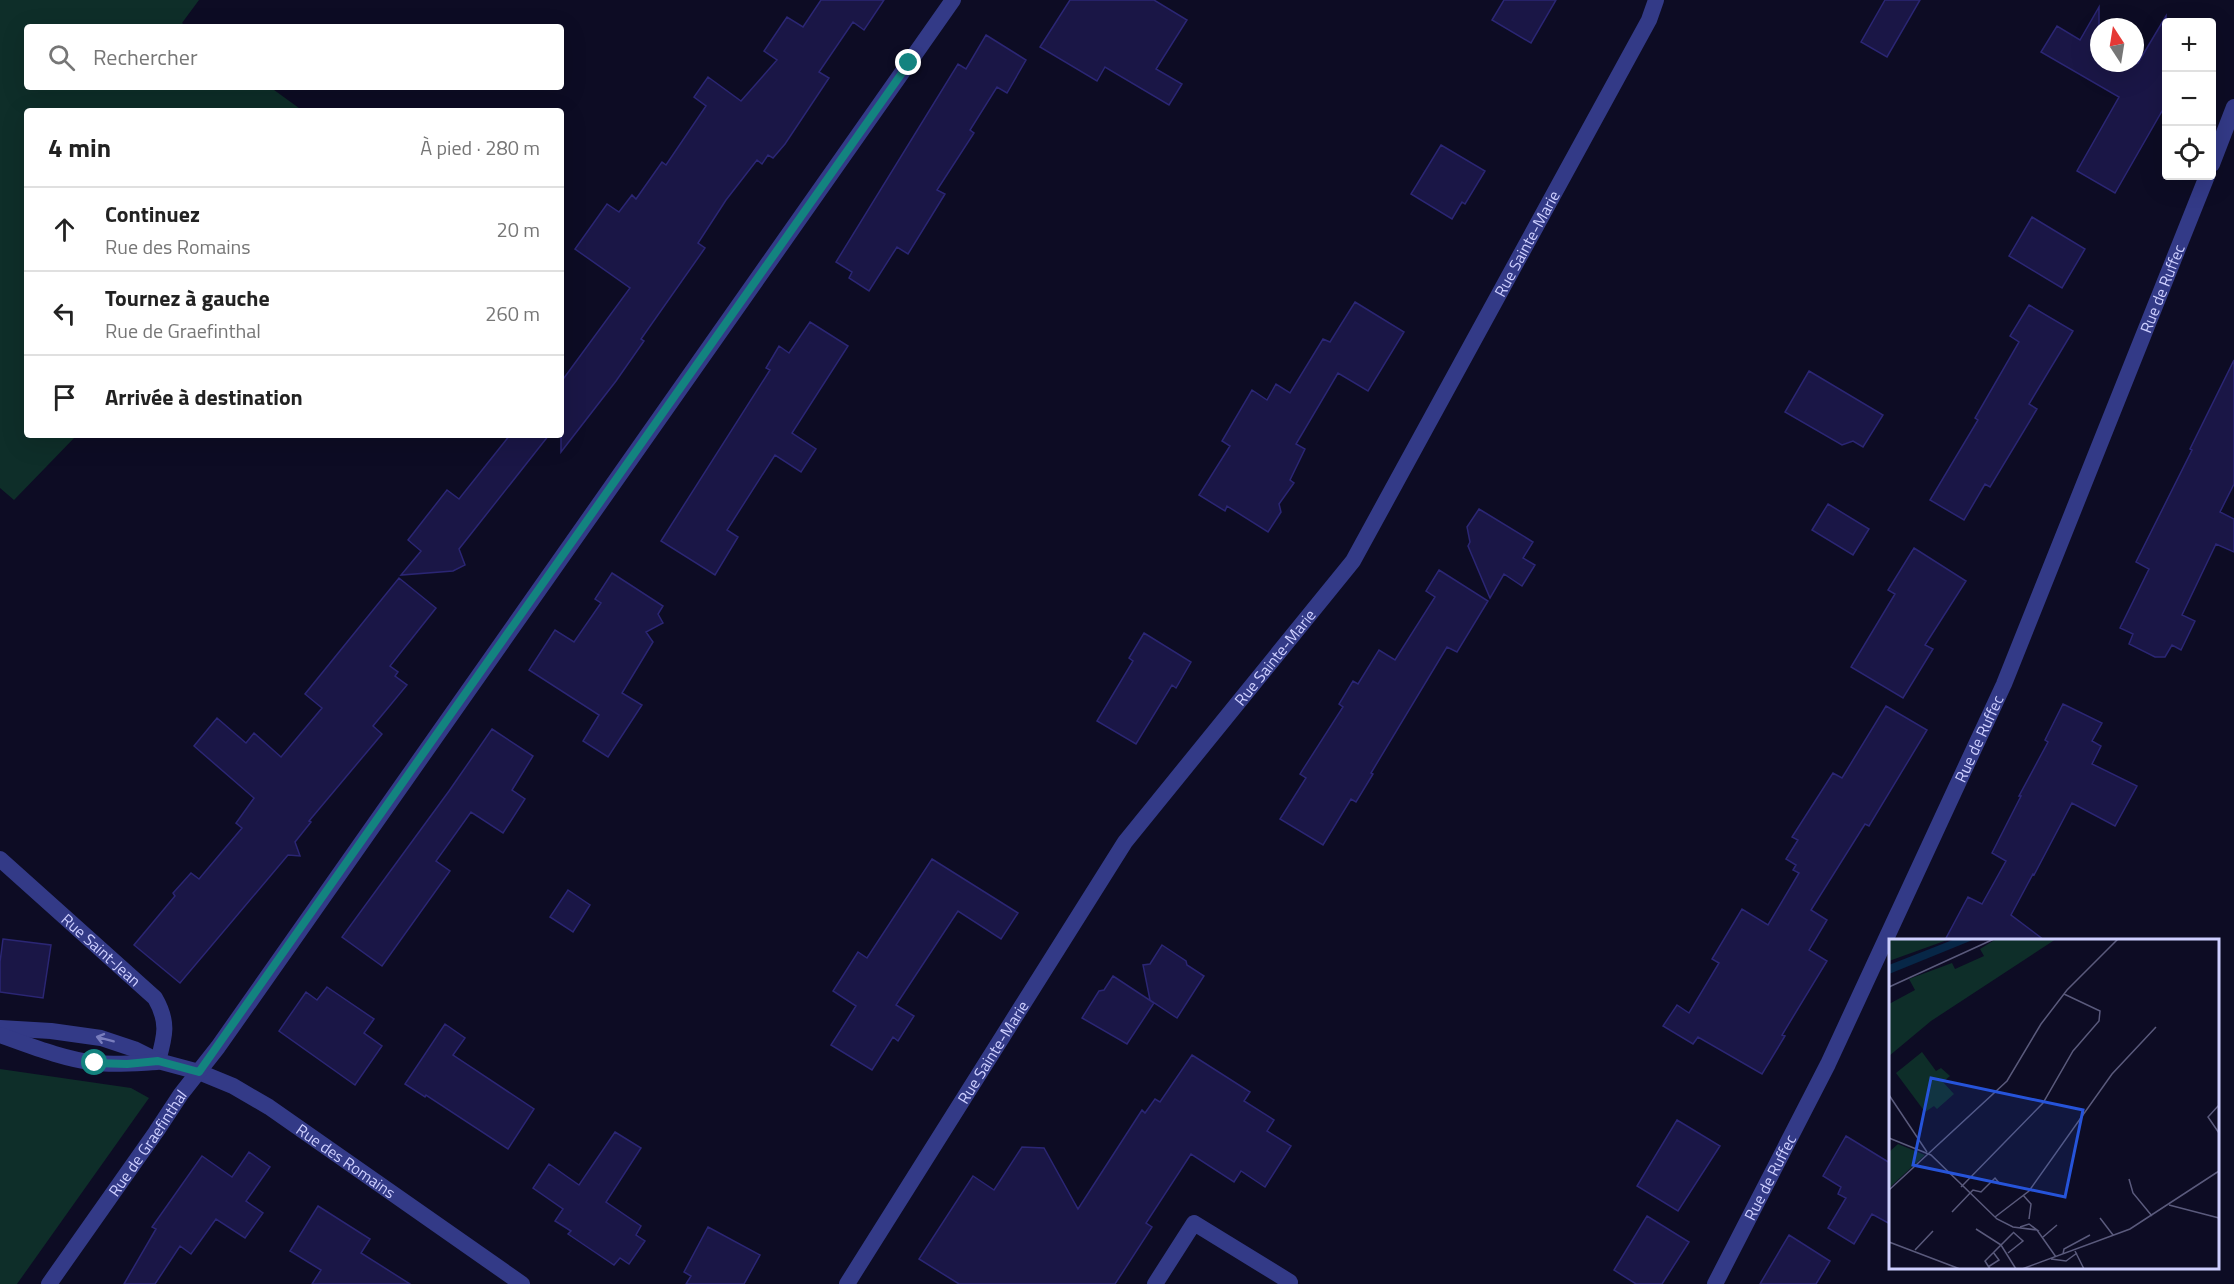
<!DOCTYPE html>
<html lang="fr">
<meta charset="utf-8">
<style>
:root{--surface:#fff;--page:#f6f6f6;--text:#222;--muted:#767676;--line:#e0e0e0}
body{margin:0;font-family:"Titillium Web",sans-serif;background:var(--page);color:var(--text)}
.controls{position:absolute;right:18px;top:18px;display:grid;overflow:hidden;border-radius:6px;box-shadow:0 6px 24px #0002}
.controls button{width:54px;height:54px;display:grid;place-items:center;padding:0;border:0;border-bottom:2px solid var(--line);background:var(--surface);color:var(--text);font:30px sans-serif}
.compass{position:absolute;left:2090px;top:18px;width:54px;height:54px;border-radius:50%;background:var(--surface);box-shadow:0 6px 24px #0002;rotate:348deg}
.stop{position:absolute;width:18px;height:18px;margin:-14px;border:4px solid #13837f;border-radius:50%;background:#fff}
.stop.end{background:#13837f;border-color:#fff;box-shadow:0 2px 6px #0008}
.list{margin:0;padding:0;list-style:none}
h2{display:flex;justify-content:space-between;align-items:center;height:78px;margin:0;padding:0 24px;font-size:26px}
h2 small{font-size:20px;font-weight:400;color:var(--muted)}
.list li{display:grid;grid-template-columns:39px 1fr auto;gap:18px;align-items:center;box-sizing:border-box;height:84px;padding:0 24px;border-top:2px solid var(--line)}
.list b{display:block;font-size:22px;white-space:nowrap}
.list p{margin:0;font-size:20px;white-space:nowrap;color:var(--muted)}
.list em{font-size:20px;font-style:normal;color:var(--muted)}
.icon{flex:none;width:33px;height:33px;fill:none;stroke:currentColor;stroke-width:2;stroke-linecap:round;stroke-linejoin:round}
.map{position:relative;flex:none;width:2234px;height:1284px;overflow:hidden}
.search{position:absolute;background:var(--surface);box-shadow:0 6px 24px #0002;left:24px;top:24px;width:540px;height:66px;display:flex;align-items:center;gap:15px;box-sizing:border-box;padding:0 21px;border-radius:6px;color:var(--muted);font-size:22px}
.panel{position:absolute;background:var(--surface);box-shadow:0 6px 24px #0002;left:24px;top:108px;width:540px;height:330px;border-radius:6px}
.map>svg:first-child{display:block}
.green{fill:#0e2e29}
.building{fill:#1a1646;stroke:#2b2674;stroke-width:1.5}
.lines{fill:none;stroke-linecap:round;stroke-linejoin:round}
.service{stroke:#333a87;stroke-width:16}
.minor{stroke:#333a87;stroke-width:16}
.oneway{stroke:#797dbd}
.route{stroke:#13837f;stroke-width:8}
.labels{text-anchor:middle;stroke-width:6;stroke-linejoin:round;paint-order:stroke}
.street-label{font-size:16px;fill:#cecfff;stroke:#0d0c24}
.inset-road{fill:none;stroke:#5a5a7c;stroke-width:1.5}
.view{fill:#2654da;fill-opacity:0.15;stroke:#2654da;stroke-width:3}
.inset-edge{fill:none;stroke:#cecfff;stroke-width:3}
</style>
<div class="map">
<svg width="2234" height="1284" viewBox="0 0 2234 1284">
<rect width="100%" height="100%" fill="#0d0c24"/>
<!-- green -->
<path class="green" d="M0 0H199L182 23 187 27H27V87H270L303 111H27V435H77L14 500 0 488Z
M0 1069 131 1088 149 1098 17 1284H0Z"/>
<!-- building -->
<path class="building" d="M821 0H884L864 30 853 22 819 72 829 78 785 144 773 158 768 155 762 164 757 160 726 200 698 243 705 248 641 339 644 341 616 381 561 452V382L630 288 575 249 607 204 619 212 632 195 636 199 662 162 666 165 706 106 694 97 708 77 741 101 777 60 764 51 787 17 803 27Z
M1070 0H1154L1187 20 1156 69 1182 84 1169 105 1105 67 1097 81 1040 47Z
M1504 0H1556L1531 43 1492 20Z
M1885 0H1920L1887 57 1861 42Z
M2099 7V63H2138L2166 16V104L2115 193 2077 171 2119 97 2041 52 2057 26 2080 40Z
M986 35 1026 60 1007 93 997 87 970 130 974 133 937 190 945 194 908 254 897 247 869 291 849 278 852 272 836 262 958 64 966 69Z
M1441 145 1485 171 1465 204 1462 202 1452 219 1411 194Z
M2032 217 2085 249 2062 288 2009 256Z
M1355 302 1404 332 1368 391 1338 373 1296 444 1305 449 1290 480 1294 483 1279 504 1281 512 1268 532 1227 506 1225 511 1199 495 1230 446 1222 441 1252 390 1267 400 1276 384 1290 393 1323 339 1330 342Z
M2029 305 2073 331 2029 404 2037 409 1990 487 1985 484 1964 520 1930 500 1978 420 1975 418 2019 342 2010 336Z
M810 322 848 346 792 433 816 449 801 472 775 455 727 530 738 537 715 575 661 541 770 370 766 368 779 346 789 353Z
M2234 360V484L2220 512 2234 519V552L2216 544 2182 615 2195 621 2181 650 2172 645 2165 657H2155L2129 644 2133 634 2120 628 2149 569 2136 562 2192 450 2190 449Z
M1809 371 1883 415 1863 447 1853 441 1842 445 1785 412Z
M510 435H549L459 549 465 565 453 571 401 575 421 551 408 540 447 490 459 499Z
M1828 504 1869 529 1853 555 1812 530Z
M1479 509 1533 542 1523 558 1535 565 1522 586 1504 574 1490 598 1468 546 1470 542 1467 527Z
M1914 548 1966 581 1925 645 1933 649 1903 698 1851 667 1895 594 1888 590Z
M1439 570 1488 601 1457 652 1447 647 1371 773 1373 774 1356 802 1351 799 1323 845 1280 819 1306 778 1300 774 1343 707 1339 704 1353 681 1358 684 1379 650 1395 660 1435 597 1426 591Z
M612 573 663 606 658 614 663 623 646 632 653 642 622 693 642 705 608 757 583 741 599 715 529 670 555 630 574 642 601 603 595 599Z
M399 578 436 608 390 666 398 672 395 676 407 685 373 726 382 734 309 821 311 822 295 842 300 856 288 855 180 983 134 945 175 896 173 893 191 873 199 879 242 828 236 823 254 798 194 746 217 718 246 743 254 733 281 757 322 708 305 694Z
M1144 633 1191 662 1176 688 1172 685 1136 744 1097 721 1133 661 1129 658Z
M2063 704 2102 723 2092 741 2101 746 2092 764 2137 786 2115 826 2072 803 2034 875 2033 874 2011 915 2044 940H1945L1968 897 1982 904 2006 861 1992 853 2021 796H2019L2048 742 2045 740Z
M1886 706 1927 730 1869 826 1865 824 1811 910 1827 920 1809 950 1827 961 1782 1035 1785 1036 1762 1074 1698 1037 1693 1044 1663 1026 1677 1005 1689 1013 1719 963 1712 959 1742 909 1768 925 1799 873 1793 870 1796 865 1786 859 1798 840 1792 837 1833 773 1842 778Z
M492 729 533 756 512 790 525 799 503 833 471 812 436 861 450 871 382 966 342 937 449 791Z
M932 859 1018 913 1001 939 958 911 896 1005 914 1016 898 1041 893 1037 872 1070 831 1045 856 1006 833 991 858 952 867 958Z
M568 890 590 905 573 932 550 917Z
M3 939 51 945 43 998 0 992V962Z
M1162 945 1186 961 1187 965 1204 976 1177 1018 1150 1000 1143 965 1150 964Z
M1113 976 1154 1003 1127 1044 1082 1018 1099 991 1104 990Z
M327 987 374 1019 364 1033 382 1046 355 1085 279 1031 306 992 317 1000Z
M445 1024 465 1038 453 1055 534 1109 508 1149 426 1095 425 1097 405 1084Z
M1192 1055 1250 1092 1244 1101 1274 1120 1267 1131 1291 1146 1265 1187 1241 1171 1234 1182 1191 1154 1146 1223 1152 1227 1115 1284H959L919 1259 973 1176 994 1190 1022 1147 1044 1148 1078 1209 1142 1110 1145 1113 1155 1099 1160 1102Z
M1677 1120 1720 1146 1678 1211 1637 1186Z
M615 1132 641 1148 606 1202 641 1226 636 1235 645 1241 629 1264 620 1258 614 1265 568 1234 571 1231 555 1221 563 1209 533 1188 549 1164 579 1185Z
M1846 1136 1890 1163V1224L1872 1214 1854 1244 1828 1228 1846 1198 1838 1194 1841 1187 1823 1176Z
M249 1152 270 1167 246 1201 263 1213 245 1238 216 1219 191 1254 180 1246 155 1284H124L156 1229 152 1227 202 1156 232 1177Z
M318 1206 370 1239 361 1253 410 1284H312L321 1270 290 1251Z
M1647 1216 1689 1242 1662 1284H1636L1614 1270Z
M708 1227 760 1255 744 1284H686L691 1276 684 1272Z
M1789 1235 1830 1261 1816 1284H1760Z"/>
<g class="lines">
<!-- service -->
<path class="service" d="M1155 1284 1194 1223 1290 1282"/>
<!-- minor -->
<g class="minor">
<path d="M2212 164 2234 107"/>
<path id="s1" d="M0 859 155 998C169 1022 165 1036 158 1061"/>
<path id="s2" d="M0 1028 51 1031 101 1038 134 1049 158 1061 199 1072 233 1086 269 1107 522 1284"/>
<path d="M0 1035C31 1046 63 1059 96 1063 116 1065 137 1063 157 1062"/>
<path id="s3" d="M49 1284 156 1132 181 1094 218 1047 953 0"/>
<path id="s4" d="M847 1284 1125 842 1353 561 1649 20 1656 0"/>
<path id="s5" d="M1715 1284 1828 1064 2004 684 2207 176"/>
</g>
</g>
<!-- one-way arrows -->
<defs><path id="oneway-shaft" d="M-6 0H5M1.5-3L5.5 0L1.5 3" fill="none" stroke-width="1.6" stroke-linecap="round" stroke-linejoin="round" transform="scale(1.5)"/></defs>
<use class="oneway" href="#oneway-shaft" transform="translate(105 1039) rotate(-165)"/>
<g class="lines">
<!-- route -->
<path class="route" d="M95 1063 127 1064 158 1061 199 1072 909 63"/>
</g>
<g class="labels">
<!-- street labels -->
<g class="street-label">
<text dy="6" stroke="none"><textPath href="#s4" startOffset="1246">Rue Sainte-Marie</textPath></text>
<text dy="6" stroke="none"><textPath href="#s5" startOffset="1092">Rue de Ruffec</textPath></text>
<text dy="6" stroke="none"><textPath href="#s4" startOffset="760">Rue Sainte-Marie</textPath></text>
<text dy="6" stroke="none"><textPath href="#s5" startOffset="606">Rue de Ruffec</textPath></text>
<text dy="6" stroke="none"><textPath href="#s1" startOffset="136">Rue Saint-Jean</textPath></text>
<text dy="6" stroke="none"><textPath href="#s4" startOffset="274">Rue Sainte-Marie</textPath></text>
<text dy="6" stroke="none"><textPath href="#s3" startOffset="172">Rue de Graefinthal</textPath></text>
<text dy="6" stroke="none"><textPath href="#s2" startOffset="378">Rue des Romains</textPath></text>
<text dy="6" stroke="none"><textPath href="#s5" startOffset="120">Rue de Ruffec</textPath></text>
</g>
</g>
<!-- overview -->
<g transform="translate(1889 939)">
<rect width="330" height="330" fill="#0d0c24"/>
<path d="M0 0H61L0 22ZM107 0H167L42 82 0 117V65L26 51 20 40 63 24 66 30 95 17 91 10ZM33 113 47 132 52 129 61 137 54 143 65 155 48 170 45 167 36 173 7 134ZM9 205 36 216 0 249V213Z" fill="#0e2e29"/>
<path d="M66 0H86L0 35V26Z" fill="#072747"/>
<path class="inset-road" d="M0 48 105 0M0 156 38 213M330 166 319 178 330 194M0 199 42 216 108 280 124 288 148 291 140 285 131 288M240 240 244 254 263 277M72 248 154 164 184 112 210 82 211 72 175 55M0 251 118 142 152 85 178 51 229 0M134 256 142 265 140 280M280 266 330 279M63 273 84 251 92 253 106 239 111 245M106 278 140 252 223 135 267 88M211 279 224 296M87 290 112 306 124 294M148 291 167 318M154 298 168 286M0 303 71 330M26 311 44 292M186 312 195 330M119 314 134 302 124 293M174 315 175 310 201 296M162 320 177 322 188 314M99 328 110 321 104 313M101 330 96 322 112 306 127 330M133 330 241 290 330 232"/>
<path class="view" d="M42 139 194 171 176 258 24 226Z"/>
<rect width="330" height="330" class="inset-edge"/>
</g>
</svg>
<div class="controls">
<button>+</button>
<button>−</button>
<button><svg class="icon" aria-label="locate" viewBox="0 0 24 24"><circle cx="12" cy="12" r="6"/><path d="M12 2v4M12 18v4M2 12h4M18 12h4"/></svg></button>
</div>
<svg class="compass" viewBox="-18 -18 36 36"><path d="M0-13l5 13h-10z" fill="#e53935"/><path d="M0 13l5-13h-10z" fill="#767676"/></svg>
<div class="stop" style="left:95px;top:1063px"></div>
<div class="stop end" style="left:909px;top:63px"></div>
<div class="search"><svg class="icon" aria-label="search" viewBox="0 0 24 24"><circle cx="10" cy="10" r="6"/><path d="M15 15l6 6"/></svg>Rechercher</div>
<section class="panel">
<h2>4 min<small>À pied · 280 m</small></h2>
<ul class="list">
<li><svg class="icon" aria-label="ahead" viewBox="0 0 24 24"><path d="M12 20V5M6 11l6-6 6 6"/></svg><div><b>Continuez</b><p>Rue des Romains</p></div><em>20 m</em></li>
<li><svg class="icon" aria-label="left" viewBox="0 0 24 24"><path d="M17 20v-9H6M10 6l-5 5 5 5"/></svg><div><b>Tournez à gauche</b><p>Rue de Graefinthal</p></div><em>260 m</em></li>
<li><svg class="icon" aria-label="arrive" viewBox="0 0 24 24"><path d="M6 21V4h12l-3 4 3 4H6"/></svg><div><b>Arrivée à destination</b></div></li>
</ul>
</section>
</div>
